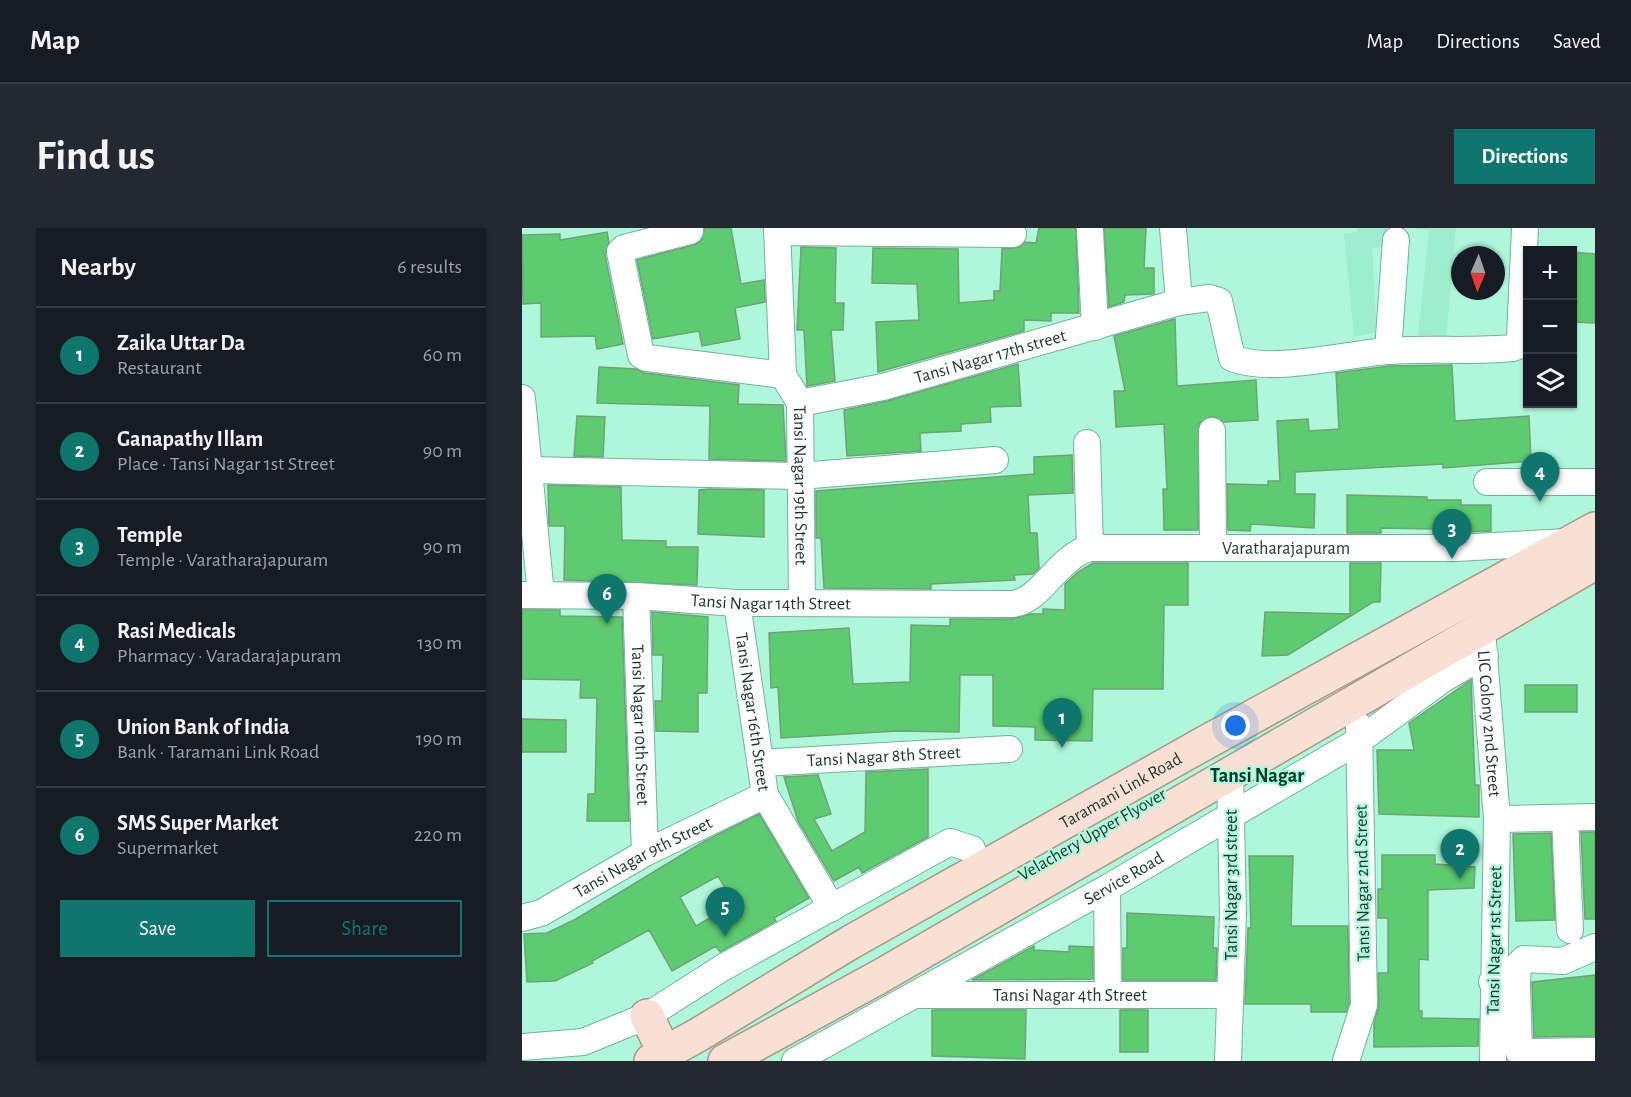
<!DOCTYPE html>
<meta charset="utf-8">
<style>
:root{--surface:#171b24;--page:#242831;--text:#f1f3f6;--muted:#9ea1a6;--line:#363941;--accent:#0f766e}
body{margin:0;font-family:"Alegreya Sans",sans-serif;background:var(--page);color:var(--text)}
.controls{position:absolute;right:18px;top:18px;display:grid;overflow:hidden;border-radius:0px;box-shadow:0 2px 4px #0004}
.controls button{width:54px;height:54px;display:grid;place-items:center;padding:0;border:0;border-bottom:2px solid var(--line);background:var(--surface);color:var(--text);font:30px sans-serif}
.compass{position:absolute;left:929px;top:18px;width:54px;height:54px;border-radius:50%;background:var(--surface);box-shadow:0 2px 4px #0004;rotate:182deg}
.you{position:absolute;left:714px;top:498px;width:21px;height:21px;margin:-15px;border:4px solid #fff;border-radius:50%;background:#1a73e8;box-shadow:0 0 0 9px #1a73e833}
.badge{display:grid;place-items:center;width:39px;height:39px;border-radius:50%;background:var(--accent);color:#fff;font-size:20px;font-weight:700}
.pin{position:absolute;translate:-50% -50px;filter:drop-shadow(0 2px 3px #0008)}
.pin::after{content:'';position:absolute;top:32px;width:21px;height:18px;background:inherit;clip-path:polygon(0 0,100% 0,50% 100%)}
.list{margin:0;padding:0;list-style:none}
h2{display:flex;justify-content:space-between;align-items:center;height:78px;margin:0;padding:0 24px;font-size:26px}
h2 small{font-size:20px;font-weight:400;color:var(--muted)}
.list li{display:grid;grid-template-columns:39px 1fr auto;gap:18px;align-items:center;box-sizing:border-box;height:96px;padding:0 24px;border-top:2px solid var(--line)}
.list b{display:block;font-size:22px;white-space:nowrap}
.list p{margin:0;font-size:20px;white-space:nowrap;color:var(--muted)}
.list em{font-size:20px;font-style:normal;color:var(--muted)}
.actions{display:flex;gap:12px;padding:18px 24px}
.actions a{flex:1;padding:14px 0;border:2px solid var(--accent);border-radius:0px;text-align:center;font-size:21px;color:var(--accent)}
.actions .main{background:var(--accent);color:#fff}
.icon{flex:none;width:33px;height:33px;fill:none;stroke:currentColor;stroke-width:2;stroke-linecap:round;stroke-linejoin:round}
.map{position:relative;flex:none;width:1073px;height:833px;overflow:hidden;border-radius:0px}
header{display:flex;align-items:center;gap:36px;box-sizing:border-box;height:84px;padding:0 30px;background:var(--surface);border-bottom:2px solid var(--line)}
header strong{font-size:28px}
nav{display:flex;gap:33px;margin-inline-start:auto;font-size:21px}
.intro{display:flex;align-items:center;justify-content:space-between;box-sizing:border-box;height:144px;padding:0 36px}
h1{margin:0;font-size:42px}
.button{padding:15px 27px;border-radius:0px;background:var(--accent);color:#fff;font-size:21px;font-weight:700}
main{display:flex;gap:36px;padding:0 36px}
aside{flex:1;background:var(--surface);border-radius:0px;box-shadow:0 2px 4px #0004}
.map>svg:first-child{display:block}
.built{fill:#9deece}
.building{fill:#5dcc71;stroke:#71a176;stroke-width:1.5;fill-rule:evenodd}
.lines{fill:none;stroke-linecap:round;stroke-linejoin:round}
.minor-casing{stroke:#6fb59a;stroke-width:28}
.major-casing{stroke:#a89887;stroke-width:36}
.minor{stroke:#fff;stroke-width:26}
.major{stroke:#f8e0d4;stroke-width:33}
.labels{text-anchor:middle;stroke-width:4.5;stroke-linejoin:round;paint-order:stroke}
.street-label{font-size:18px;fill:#1a372c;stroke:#aff7da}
.neighbourhood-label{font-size:20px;font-weight:bold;fill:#003d2b;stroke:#aff7da}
</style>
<header>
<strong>Map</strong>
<nav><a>Map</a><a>Directions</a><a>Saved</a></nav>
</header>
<div class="intro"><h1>Find us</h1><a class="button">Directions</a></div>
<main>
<aside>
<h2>Nearby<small>6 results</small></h2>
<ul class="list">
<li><span class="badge">1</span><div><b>Zaika Uttar Da</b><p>Restaurant</p></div><em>60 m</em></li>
<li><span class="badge">2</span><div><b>Ganapathy Illam</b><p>Place · Tansi Nagar 1st Street</p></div><em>90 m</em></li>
<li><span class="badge">3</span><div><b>Temple</b><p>Temple · Varatharajapuram</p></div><em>90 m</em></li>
<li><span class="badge">4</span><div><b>Rasi Medicals</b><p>Pharmacy · Varadarajapuram</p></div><em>130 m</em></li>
<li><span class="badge">5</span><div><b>Union Bank of India</b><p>Bank · Taramani Link Road</p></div><em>190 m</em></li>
<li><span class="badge">6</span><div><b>SMS Super Market</b><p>Supermarket</p></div><em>220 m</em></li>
</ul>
<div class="actions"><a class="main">Save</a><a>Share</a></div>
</aside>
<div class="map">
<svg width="1073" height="833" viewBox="0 0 1073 833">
<rect width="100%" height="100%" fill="#aff7da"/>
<!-- built -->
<path class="built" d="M835 0H864L866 19 850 20 855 104 832 109 822 6 835 4Z
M886 0H934L924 111 896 107 907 2Z"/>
<!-- building -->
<path class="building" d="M183 0H209L219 56 242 52 243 74 213 80 218 111 180 118 177 103 131 111 115 32 172 17 179 13Z
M517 0H554L557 85H529V93L502 92V103L356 144 354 94 397 92 395 56 350 55 351 20 436 21 437 75 472 72V63H478L480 21 498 19 503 14 514 15Z
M582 0H624L622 40H632V66L603 67 602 74 587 79Z
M85 4 87 15 83 27 101 116 75 121 73 108 19 109V75L1 76 0 7 38 6V12Z
M279 19 314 20 313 75H322L321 102H309L313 153 285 158 282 102H275Z
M1050 24 1073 26V95L1050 94Z
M653 91 655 158 734 152 736 192 702 194 689 188 677 196 676 302H642L641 261H645L642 196 594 199 592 163H603L592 108Z
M496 136 499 178 468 179 469 194 439 196V203L398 205 399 223 325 228 322 182 365 173Z
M930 137 933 193 1007 188 1009 233 921 240V236L773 244V266H793L792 300 729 296 728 303 706 302 705 256 746 257V253H758L755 193 786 191 787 203 817 201 814 145 867 138Z
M77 139 114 141 123 145 217 157 216 176 261 177 264 233 187 231 188 178 75 175Z
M55 188 83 189 81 229 52 228Z
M550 227 551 265 506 267 508 305H515L517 340 511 346 492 347 493 352 409 356V361L302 360 299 310H294V263L512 246V229Z
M26 257 99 259 100 312 144 313V319H176L175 357 42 352 43 298H27Z
M187 261 242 262V309L176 306 177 262Z
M825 267 905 269V272H939V277H969V303L911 305V301L859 300V305H825Z
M571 335H666V377H642L641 461H571L570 513 513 512V499L471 498V447H438L437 504 375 503 259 510 256 459 249 460 247 405 327 400 331 456 388 454 389 397 428 398V391H490L509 386H521V381L543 382V356L556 344Z
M828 335H859L858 374H851L766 427 740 428 743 384 828 386Z
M0 382H38V388L100 389 107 593H65L66 566H73L75 470H58L59 452 0 451Z
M130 384 186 389 185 465H176V504L134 503 133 473H140L141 427H131Z
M949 452 953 557H957V589L857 586 855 522H892L887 495Z
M1003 457H1055V484H1003Z
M0 491 44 492V524H0Z
M406 541V609L340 645 337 639 312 653 276 593 262 549 296 547 309 586 292 591 310 623 343 604 344 544Z
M237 586 287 670 252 690 254 693 198 724 194 718 150 743 127 702 70 733 71 735 33 753 5 754 2 706 25 705 54 691 181 614ZM196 648 212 676 174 698 158 669Z
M1059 604H1073V691H1063Z
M1029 605 1033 692 994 693 991 606Z
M860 627H913V636L953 639 952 660 906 662V732L897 731V783H900V790L957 791 956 818 852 819V795L857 777 856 745H866V690H856V661H860Z
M727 628H771L769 698H826L827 775 824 784H789V776H723L726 700H729Z
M605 685 692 689 691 720H695L694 752H601V720H605Z
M512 718V722L547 724V718L571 719V751L450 752Z
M1073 747V808L1012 809 1010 754Z
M410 782H504L503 831 410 828Z
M598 782H626V824H598Z"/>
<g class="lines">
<defs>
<g id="minor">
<path id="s1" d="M255 0 261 147 278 175 280 375"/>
<path d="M651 0 657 74"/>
<path d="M168 3 102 20 98 24 119 127 125 130 261 147"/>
<path d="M568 3 573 99"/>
<path d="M255 4 491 6"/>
<path d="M866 123 874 12"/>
<path d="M0 170 19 367"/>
<path id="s2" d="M278 175 361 159 657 74 687 70 697 73 710 130C747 146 824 126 866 123 908 120 950 124 991 120L996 118 998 109 1003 0"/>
<path d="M690 203 691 320"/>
<path d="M565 215 568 320"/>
<path d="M8 242 278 248 473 232"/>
<path d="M965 254H1073"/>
<path id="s3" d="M0 367 114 368 215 375 490 376C520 373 535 329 568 320H934L1045 314"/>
<path id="s4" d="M114 368 123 625"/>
<path id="s5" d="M215 375 243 567 310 680"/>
<path id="s6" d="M961 414 975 591 971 833"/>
<path id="s7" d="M238 535 487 521"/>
<path d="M1043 590 1048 702"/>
<path d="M975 591 1073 589"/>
<path d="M585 660 586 766"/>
<path id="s8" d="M0 690 19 685 123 625 243 567"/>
<path d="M970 754 995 756 997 824 1073 823"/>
<path d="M995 756 996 737 1002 731 1041 733 1073 719"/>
<path id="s9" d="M394 767H708"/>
<path d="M0 819 61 814 125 788 200 740 428 614 450 621"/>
<path id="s10" d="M273 833 585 660 838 512 921 451 963 427"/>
<path d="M706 833 711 686 708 546"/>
<path d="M824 833 842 777 837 498"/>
</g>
<g id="major">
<path d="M125 788 146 833"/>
<path id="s11" d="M129 833 176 807 329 714 681 516 1073 301"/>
<path d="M203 833 357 749 1073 335"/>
</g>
</defs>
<!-- minor casing -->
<use href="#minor" class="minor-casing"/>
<!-- major casing -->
<use href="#major" class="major-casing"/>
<!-- minor -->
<use href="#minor" class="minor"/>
<!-- major -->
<use href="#major" class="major"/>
</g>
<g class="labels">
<!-- street labels -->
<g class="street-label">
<text dy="6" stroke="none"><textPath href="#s2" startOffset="196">Tansi Nagar 17th street</textPath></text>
<text dy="6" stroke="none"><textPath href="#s1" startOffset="262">Tansi Nagar 19th Street</textPath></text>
<text dy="6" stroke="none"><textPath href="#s3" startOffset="784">Varatharajapuram</textPath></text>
<text dy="6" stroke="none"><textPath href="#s3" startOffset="249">Tansi Nagar 14th Street</textPath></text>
<text dy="6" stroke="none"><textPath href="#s5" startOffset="110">Tansi Nagar 16th Street</textPath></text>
<text dy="6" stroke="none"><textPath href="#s4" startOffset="129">Tansi Nagar 10th Street</textPath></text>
<text dy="6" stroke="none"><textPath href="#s6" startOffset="82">LIC Colony 2nd Street</textPath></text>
<text dy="6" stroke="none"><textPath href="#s7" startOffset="124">Tansi Nagar 8th Street</textPath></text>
<text dy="6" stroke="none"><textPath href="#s11" startOffset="542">Taramani Link Road</textPath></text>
<text transform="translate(570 606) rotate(-30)" y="6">Velachery Upper Flyover</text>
<text dy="6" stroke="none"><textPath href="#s8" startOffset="136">Tansi Nagar 9th Street</textPath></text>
<text dy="6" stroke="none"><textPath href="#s10" startOffset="376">Service Road</textPath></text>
<text transform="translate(840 655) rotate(-91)" y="6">Tansi Nagar 2nd Street</text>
<text transform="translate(709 657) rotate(-90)" y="6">Tansi Nagar 3rd street</text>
<text transform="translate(972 712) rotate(-89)" y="6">Tansi Nagar 1st Street</text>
<text dy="6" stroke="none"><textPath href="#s9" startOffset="154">Tansi Nagar 4th Street</textPath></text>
</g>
<!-- neighbourhood labels -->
<g class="neighbourhood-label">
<text x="735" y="554">Tansi Nagar</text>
</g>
</g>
</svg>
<div class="controls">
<button>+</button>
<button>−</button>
<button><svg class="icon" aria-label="layers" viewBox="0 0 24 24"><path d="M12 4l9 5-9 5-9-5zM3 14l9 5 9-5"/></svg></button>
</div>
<svg class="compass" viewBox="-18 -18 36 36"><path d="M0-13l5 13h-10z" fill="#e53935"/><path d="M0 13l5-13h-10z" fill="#9ea1a6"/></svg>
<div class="you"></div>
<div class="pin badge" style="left:540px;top:520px">1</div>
<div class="pin badge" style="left:938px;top:651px">2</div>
<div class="pin badge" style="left:930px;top:331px">3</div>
<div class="pin badge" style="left:1018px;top:274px">4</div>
<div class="pin badge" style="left:203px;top:709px">5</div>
<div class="pin badge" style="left:85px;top:396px">6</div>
</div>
</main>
